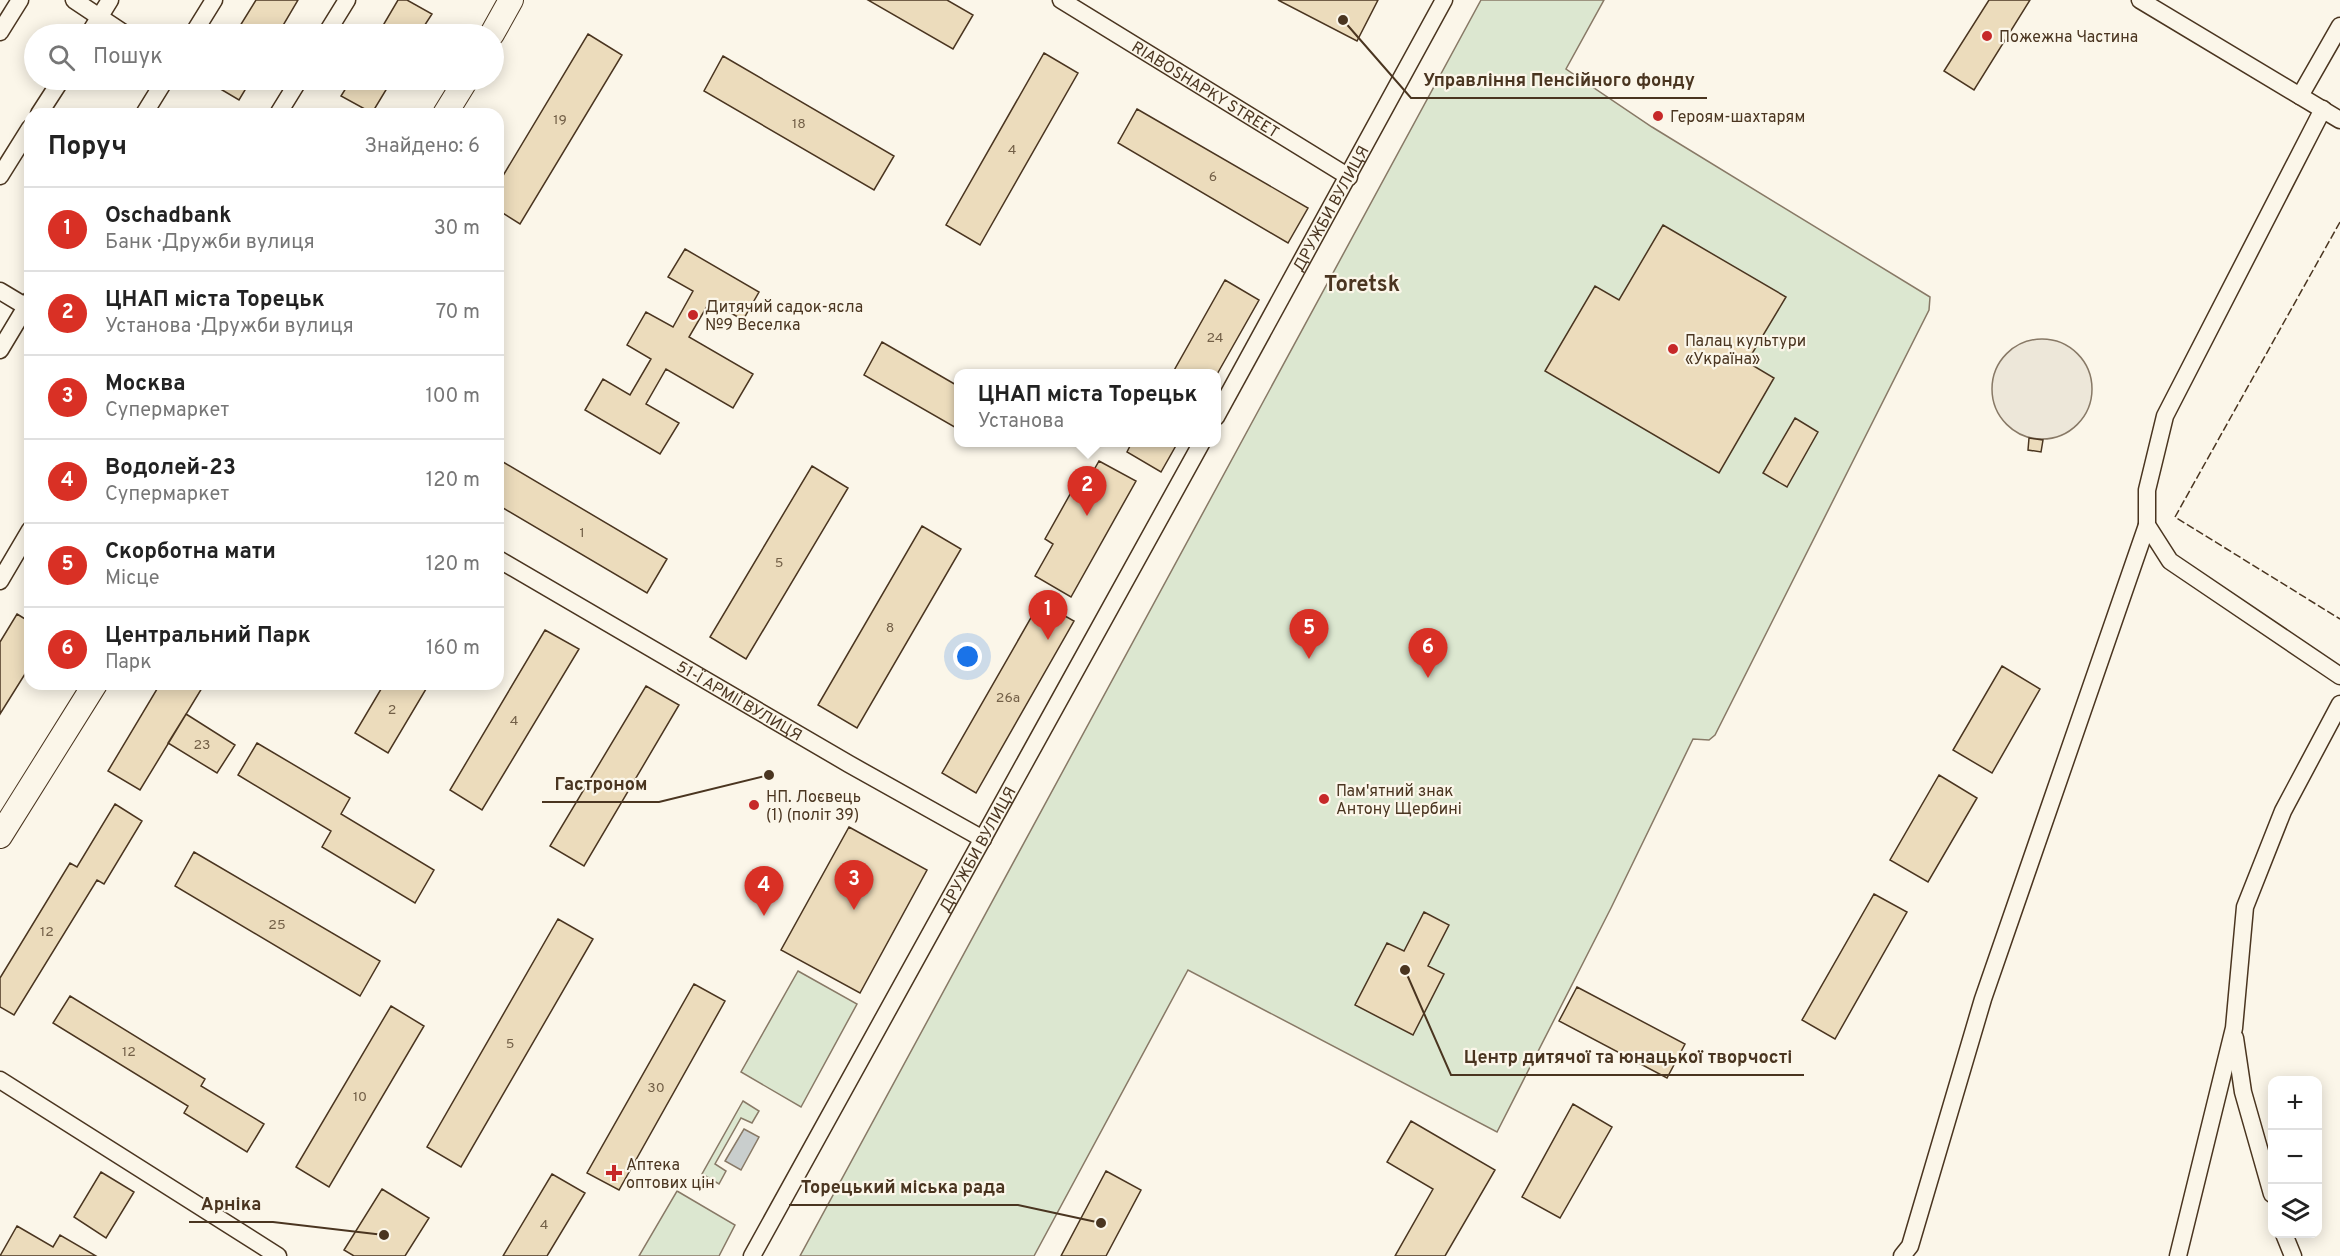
<!DOCTYPE html>
<html lang="uk">
<meta charset="utf-8">
<style>
:root{--surface:#fff;--page:#f2f2f2;--text:#222;--muted:#767676;--line:#e0e0e0;--accent:#d93025}
body{margin:0;font-family:Overpass,sans-serif;background:var(--page);color:var(--text)}
.controls{position:absolute;right:18px;bottom:18px;display:grid;overflow:hidden;border-radius:12px;box-shadow:0 3px 15px #0003}
.controls button{width:54px;height:54px;display:grid;place-items:center;padding:0;border:0;border-bottom:2px solid var(--line);background:var(--surface);color:var(--text);font:30px sans-serif}
.you{position:absolute;left:968px;top:657px;width:21px;height:21px;margin:-15px;border:4px solid #fff;border-radius:50%;background:#1a73e8;box-shadow:0 0 0 9px #1a73e833}
.badge{display:grid;place-items:center;width:39px;height:39px;border-radius:50%;background:var(--accent);color:#fff;font-size:20px;font-weight:700}
.pin{position:absolute;translate:-50% -50px;filter:drop-shadow(0 2px 3px #0008)}
.pin::after{content:'';position:absolute;top:32px;width:21px;height:18px;background:inherit;clip-path:polygon(0 0,100% 0,50% 100%)}
.popup{position:absolute;left:954px;top:369px;width:267px;height:78px;box-sizing:border-box;display:grid;place-content:center;border-radius:12px;background:var(--surface);filter:drop-shadow(0 2px 4px #0005);font-size:20px;white-space:nowrap;color:var(--muted)}
.popup b{font-size:22px;color:var(--text)}
.popup::after{content:'';position:absolute;left:50%;top:100%;margin-left:-12px;border:12px solid transparent;border-top-color:var(--surface)}
.list{margin:0;padding:0;list-style:none}
h2{display:flex;justify-content:space-between;align-items:center;height:78px;margin:0;padding:0 24px;font-size:26px}
h2 small{font-size:20px;font-weight:400;color:var(--muted)}
.list li{display:grid;grid-template-columns:39px 1fr auto;gap:18px;align-items:center;box-sizing:border-box;height:84px;padding:0 24px;border-top:2px solid var(--line)}
.list b{display:block;font-size:22px;white-space:nowrap}
.list p{margin:0;font-size:20px;white-space:nowrap;color:var(--muted)}
.list em{font-size:20px;font-style:normal;color:var(--muted)}
.icon{flex:none;width:33px;height:33px;fill:none;stroke:currentColor;stroke-width:2;stroke-linecap:round;stroke-linejoin:round}
.map{position:relative;flex:none;width:2340px;height:1256px;overflow:hidden}
.search{position:absolute;background:var(--surface);box-shadow:0 3px 15px #0003;left:24px;top:24px;width:480px;height:66px;display:flex;align-items:center;gap:15px;box-sizing:border-box;padding:0 21px;border-radius:33px;color:var(--muted);font-size:22px}
.panel{position:absolute;background:var(--surface);box-shadow:0 3px 15px #0003;left:24px;top:108px;width:480px;height:582px;border-radius:18px}
.map>svg:first-child{display:block}
.green{fill:#dce7d0;stroke:#887966;stroke-width:1.5}
.parking{fill:#ede7d9;stroke:#887966;stroke-width:1.5}
.water{fill:#c9cecd;stroke:#887966;stroke-width:1.5}
.building{fill:#ecdcbc;stroke:#4a3520;stroke-width:1.5}
.lines{fill:none;stroke-linecap:round;stroke-linejoin:round}
.street-casing{stroke:#4a3520;stroke-width:19}
.secondary-casing{stroke:#4a3520;stroke-width:26}
.street{stroke:#fbf6e9;stroke-width:16}
.secondary{stroke:#fbf6e9;stroke-width:24}
.fence{stroke:#4a3520;stroke-width:1.5;stroke-dasharray:8 3;stroke-linecap:butt}
.poi-dot{fill:#c62828;stroke:#fbf6e9;stroke-width:2}
.labels{text-anchor:middle;stroke-width:4.5;stroke-linejoin:round;paint-order:stroke}
.number-label{font-size:14px;fill:#725f47}
.poi-label{font-size:16px;fill:#4a3520;stroke:#fbf6e9;text-anchor:start}
.street-label{font-size:16px;fill:#4a3520;stroke:#fbf6e9}
.district-label{font-size:22px;font-weight:bold;fill:#4a3520;stroke:#fbf6e9}
.leader{fill:none;stroke:#4a3520;stroke-width:2}
.callout-dot{fill:#4a3520;stroke:#fbf6e9;stroke-width:2}
.callout-label{font-size:18px;text-anchor:middle;font-weight:bold;fill:#4a3520;stroke:#fbf6e9;stroke-width:4.5;stroke-linejoin:round;paint-order:stroke}
</style>
<div class="map">
<svg width="2340" height="1256" viewBox="0 0 2340 1256">
<rect width="100%" height="100%" fill="#fbf6e9"/>
<!-- green -->
<path class="green" d="M1481 0H1604L1566 69 1652 127 1930 297 1929 310 1715 735 1709 740 1693 739 1611 908 1497 1132 1188 970 1034 1256H800Z
M798 971 857 1004 801 1107 741 1072Z
M743 1101 759 1111 752 1123 741 1118 715 1164 726 1171 719 1184 702 1174Z
M677 1191 735 1225 719 1256H639Z"/>
<!-- parking -->
<path class="parking" d="M1992 389a50 50 0 1 1 100 0a50 50 0 1 1-100 0Z"/>
<!-- water -->
<path class="water" d="M744 1129 759 1137 741 1170 725 1161Z"/>
<!-- building -->
<path class="building" d="M256 0H298L278 34H235Z
M398 0H407L432 14 419 34H378Z
M868 0H947L973 15 953 49Z
M1278 0H1378L1357 41Z
M1989 0H2030L1974 90 1944 71Z
M588 34 622 55 520 224 498 210V184Z
M1044 53 1078 73 980 245 946 225Z
M723 56 894 156 874 190 704 91Z
M208 80H251L239 100 207 81Z
M351 80H392L372 113 341 96Z
M1137 109 1308 208 1288 243 1118 143Z
M1663 225 1786 297 1747 362 1774 378 1719 473 1545 371 1595 286 1619 300Z
M685 249 759 292 743 320 710 301 689 337 753 374 733 408 666 369 646 404 679 423 660 454 585 410 603 379 630 395 651 359 627 345 646 312 673 327 693 291 668 277Z
M1225 280 1259 300 1216 376V374H1172Z
M882 342 958 386V429L864 375Z
M1795 418 1818 432 1787 487 1763 473Z
M2029 438 2043 440 2041 452 2028 450Z
M1132 442H1178L1161 472 1127 452Z
M498 459 667 559 647 593 498 505Z
M1099 461 1136 481 1071 597 1035 576 1053 544 1045 539 1073 489 1081 493Z
M812 466 848 488 746 659 710 637Z
M922 526 961 549 857 728 818 705Z
M1040 602 1074 621 976 793 942 773Z
M17 614 30 622V666L0 714V642Z
M545 630 579 649 482 810 450 790Z
M2002 666 2040 689 1992 773 1953 750Z
M160 684H195L202 688 140 790 108 771Z
M384 684H429L388 753 355 733Z
M646 686 679 705 584 866 550 846Z
M186 714 235 745 217 773 168 743Z
M257 743 350 798 341 814 434 870 415 903 322 847 331 831 238 775Z
M1939 775 1977 798 1928 882 1890 860Z
M115 804 142 821 104 884 97 880 14 1015 0 1007V978L70 863 77 867Z
M849 827 927 870 860 993 781 950Z
M194 852 380 961 360 996 175 886Z
M1874 894 1907 912 1835 1039 1802 1020Z
M1424 912 1449 925 1428 966 1444 974 1413 1035 1355 1005 1387 943 1404 951Z
M558 919 593 939 461 1167 427 1147Z
M694 984 725 1001 619 1190 587 1173Z
M1577 987 1685 1044 1667 1078 1559 1021Z
M70 996 205 1079 201 1086 264 1124 247 1152 184 1113 188 1106 53 1023Z
M391 1006 424 1026 329 1187 296 1167Z
M1573 1104 1612 1127 1560 1218 1522 1197Z
M1411 1121 1495 1170 1445 1256H1395L1433 1189 1387 1162Z
M1106 1171 1141 1190 1106 1256H1061Z
M101 1172 134 1192 106 1238 74 1217Z
M552 1174 585 1193 547 1256H503Z
M382 1189 429 1218 405 1256H354L344 1250Z
M17 1226 53 1247 60 1235 96 1256H0Z"/>
<g class="lines">
<defs>
<g id="street">
<path d="M74 0 125 34"/>
<path id="s1" d="M1061 0 1349 177"/>
<path d="M2140 0 2340 120"/>
<path d="M0 32 20 0"/>
<path d="M89 34 110 0"/>
<path d="M193 34 214 0"/>
<path d="M326 34 347 0"/>
<path d="M2300 96 2340 26"/>
<path d="M2323 109 2165 416 2147 490V525L2170 561 2340 676"/>
<path d="M39 114 61 80"/>
<path d="M144 114 165 80"/>
<path d="M278 114 299 80"/>
<path d="M0 176 30 128"/>
<path d="M0 291 30 309"/>
<path d="M0 350 30 300"/>
<path id="s2" d="M1216 417 1444 0"/>
<path id="s3" d="M498 559 849 764 983 839"/>
<path d="M0 581 30 530"/>
<path d="M2235 1038 2243 1092 2272 1194"/>
<path d="M0 1080 278 1256"/>
<path d="M2284 1234 2293 1256"/>
<path id="s4" d="M752 1256 1202 442"/>
<path d="M1902 1256 1910 1246 1983 999 2147 525"/>
<path d="M2178 1256 2234 1028 2245 907 2283 811 2340 704"/>
</g>
<path id="secondary" d="M492 34 511 0
M445 114 466 80
M0 836 95 684"/>
</defs>
<!-- street casing -->
<use href="#street" class="street-casing"/>
<!-- secondary casing -->
<use href="#secondary" class="secondary-casing"/>
<!-- street -->
<use href="#street" class="street"/>
<!-- secondary -->
<use href="#secondary" class="secondary"/>
<!-- fence -->
<path class="fence" d="M2340 222 2175 517 2340 619"/>
</g>
<!-- markers -->
<g class="poi-dot">
<circle cx="1987" cy="36" r="6"/>
<circle cx="1658" cy="116" r="6"/>
<circle cx="693" cy="315" r="6"/>
<circle cx="1673" cy="349" r="6"/>
<circle cx="1324" cy="799" r="6"/>
<circle cx="754" cy="805" r="6"/>
<path d="M611 1164h6v6h6v6h-6v6h-6v-6h-6v-6h6z"/>
</g>
<g class="labels">
<!-- number labels -->
<g class="number-label">
<text x="560" y="124">19</text>
<text x="799" y="128">18</text>
<text x="1012" y="154">4</text>
<text x="1213" y="181">6</text>
<text x="1215" y="342">24</text>
<text x="582" y="537">1</text>
<text x="779" y="567">5</text>
<text x="890" y="632">8</text>
<text x="1008" y="702">26а</text>
<text x="392" y="714">2</text>
<text x="514" y="725">4</text>
<text x="202" y="749">23</text>
<text x="277" y="929">25</text>
<text x="47" y="936">12</text>
<text x="510" y="1048">5</text>
<text x="129" y="1056">12</text>
<text x="656" y="1092">30</text>
<text x="360" y="1101">10</text>
<text x="544" y="1229">4</text>
</g>
<!-- poi labels -->
<g class="poi-label">
<text x="1999" y="42">Пожежна Частина</text>
<text x="1670" y="122">Героям-шахтарям</text>
<text x="705" y="312">Дитячий садок-ясла<tspan x="705" dy="18">№9 Веселка</tspan></text>
<text x="1685" y="346">Палац культури<tspan x="1685" dy="18">«Україна»</tspan></text>
<text x="1336" y="796">Пам'ятний знак<tspan x="1336" dy="18">Антону Щербині</tspan></text>
<text x="766" y="802">НП. Лоєвець<tspan x="766" dy="18">(1) (політ 39)</tspan></text>
<text x="626" y="1170">Аптека<tspan x="626" dy="18">оптових цін</tspan></text>
</g>
<!-- street labels -->
<g class="street-label">
<text dy="6" stroke="none"><textPath href="#s1" startOffset="170">RIABOSHAPKY STREET</textPath></text>
<text dy="6" stroke="none"><textPath href="#s2" startOffset="238">ДРУЖБИ ВУЛИЦЯ</textPath></text>
<text dy="6" stroke="none"><textPath href="#s3" startOffset="280">51-Ї АРМІЇ ВУЛИЦЯ</textPath></text>
<text dy="6" stroke="none"><textPath href="#s4" startOffset="465">ДРУЖБИ ВУЛИЦЯ</textPath></text>
</g>
<!-- district labels -->
<g class="district-label">
<text x="1362" y="291">Toretsk</text>
</g>
</g>
<!-- callouts -->
<path class="leader" d="M1343 20L1411 98H1707M769 775L659 802H542M1405 970L1451 1075H1804M1101 1223L1018 1205H789M384 1235L273 1222H189"/>
<g class="callout-dot">
<circle cx="1343" cy="20" r="6"/>
<circle cx="769" cy="775" r="6"/>
<circle cx="1405" cy="970" r="6"/>
<circle cx="1101" cy="1223" r="6"/>
<circle cx="384" cy="1235" r="6"/>
</g>
<g class="callout-label">
<text x="1559" y="86">Управління Пенсійного фонду</text>
<text x="601" y="790">Гастроном</text>
<text x="1628" y="1063">Центр дитячої та юнацької творчості</text>
<text x="903" y="1193">Торецький міська рада</text>
<text x="231" y="1210">Арніка</text>
</g>
</svg>
<div class="controls">
<button>+</button>
<button>−</button>
<button><svg class="icon" aria-label="layers" viewBox="0 0 24 24"><path d="M12 4l9 5-9 5-9-5zM3 14l9 5 9-5"/></svg></button>
</div>
<div class="you"></div>
<div class="pin badge" style="left:1048px;top:640px">1</div>
<div class="pin badge" style="left:1087px;top:516px">2</div>
<div class="popup"><b>ЦНАП міста Торецьк</b>Установа</div>
<div class="pin badge" style="left:854px;top:910px">3</div>
<div class="pin badge" style="left:764px;top:916px">4</div>
<div class="pin badge" style="left:1309px;top:659px">5</div>
<div class="pin badge" style="left:1428px;top:678px">6</div>
<div class="search"><svg class="icon" aria-label="search" viewBox="0 0 24 24"><circle cx="10" cy="10" r="6"/><path d="M15 15l6 6"/></svg>Пошук</div>
<section class="panel">
<h2>Поруч<small>Знайдено: 6</small></h2>
<ul class="list">
<li><span class="badge">1</span><div><b>Oschadbank</b><p>Банк · Дружби вулиця</p></div><em>30 m</em></li>
<li><span class="badge">2</span><div><b>ЦНАП міста Торецьк</b><p>Установа · Дружби вулиця</p></div><em>70 m</em></li>
<li><span class="badge">3</span><div><b>Москва</b><p>Супермаркет</p></div><em>100 m</em></li>
<li><span class="badge">4</span><div><b>Водолей-23</b><p>Супермаркет</p></div><em>120 m</em></li>
<li><span class="badge">5</span><div><b>Скорботна мати</b><p>Місце</p></div><em>120 m</em></li>
<li><span class="badge">6</span><div><b>Центральний Парк</b><p>Парк</p></div><em>160 m</em></li>
</ul>
</section>
</div>
